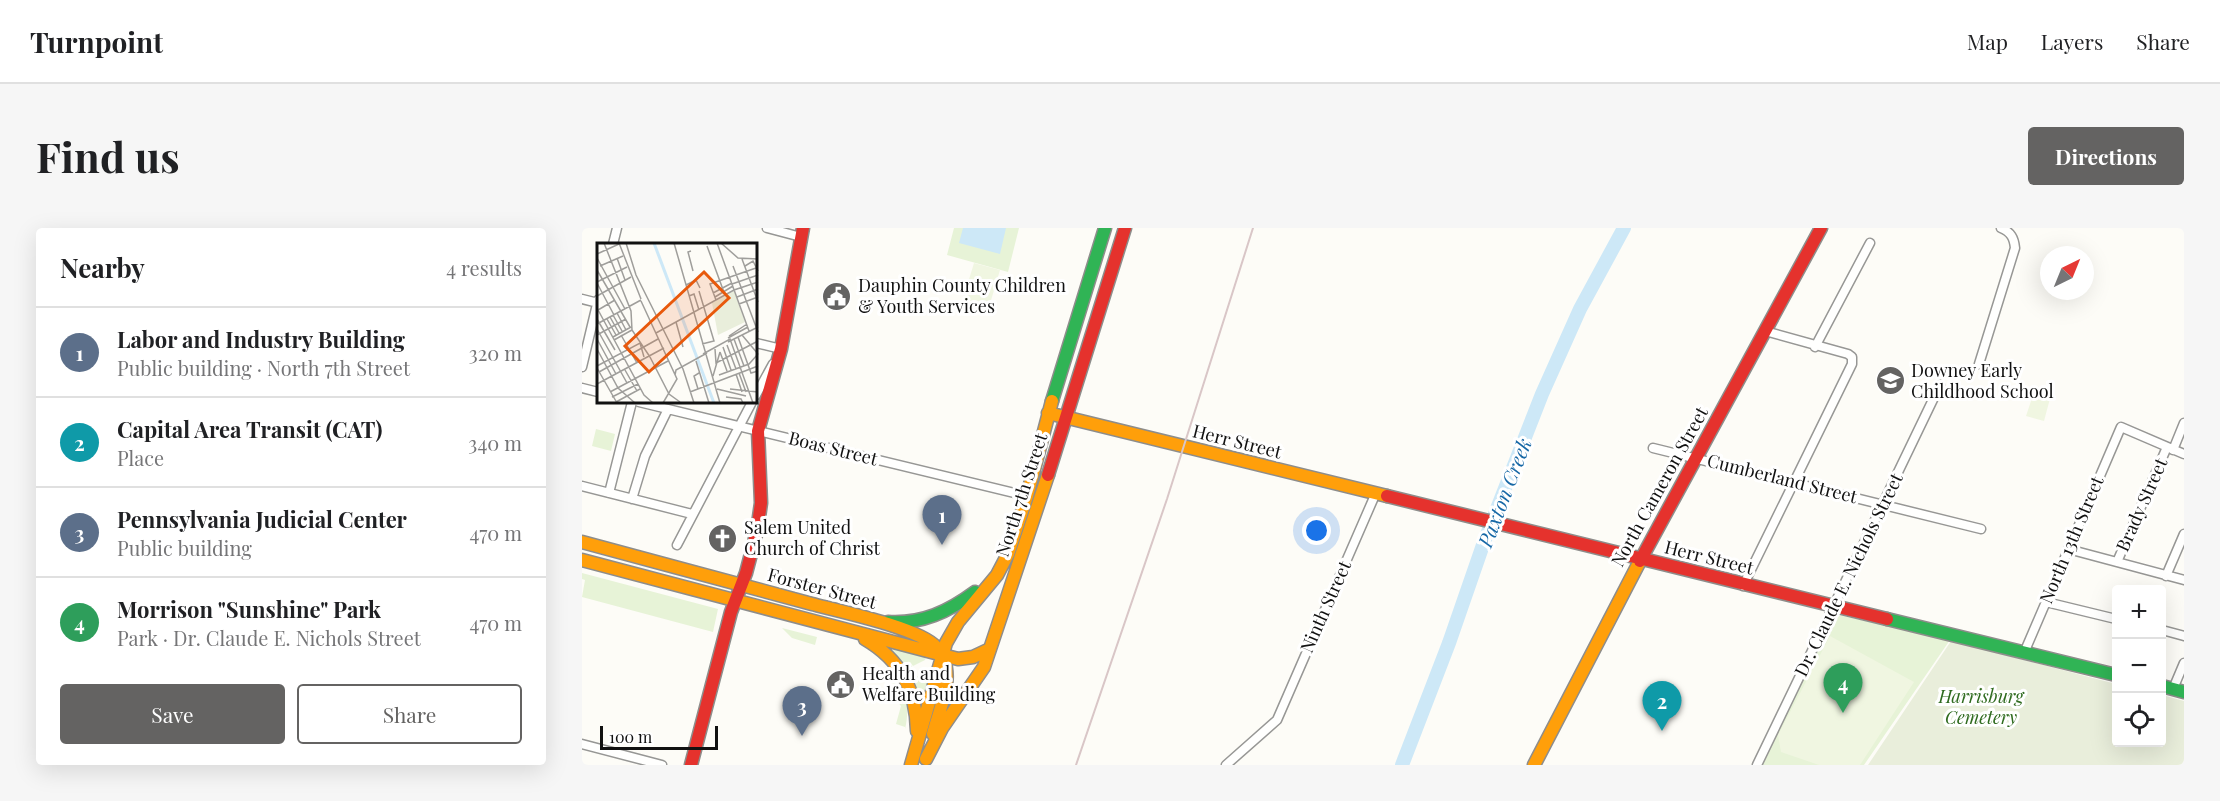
<!DOCTYPE html>
<meta charset="utf-8">
<style>
:root{--surface:#fff;--page:#f6f6f6;--text:#202124;--muted:#757577;--line:#e0e0e0;--accent:#646362}
body{margin:0;font-family:"Playfair Display",serif;background:var(--page);color:var(--text)}
.controls{position:absolute;right:18px;bottom:18px;display:grid;overflow:hidden;border-radius:6px;box-shadow:0 6px 24px #0002}
.controls button{width:54px;height:54px;display:grid;place-items:center;padding:0;border:0;border-bottom:2px solid var(--line);background:var(--surface);color:var(--text);font:30px sans-serif}
.compass{position:absolute;left:1458px;top:18px;width:54px;height:54px;border-radius:50%;background:var(--surface);box-shadow:0 6px 24px #0002;rotate:43deg}
.scale{position:absolute;left:18px;bottom:15px;width:118px;box-sizing:border-box;padding-left:6px;border:3px solid #111;border-top:0;font-size:16px;line-height:21px;white-space:nowrap;color:#111;-webkit-text-stroke:4px #fff;paint-order:stroke}
.you{position:absolute;left:735px;top:303px;width:21px;height:21px;margin:-15px;border:4px solid #fff;border-radius:50%;background:#1a73e8;box-shadow:0 0 0 9px #1a73e833}
.badge{display:grid;place-items:center;width:39px;height:39px;border-radius:50%;background:var(--accent);color:#fff;font-size:20px;font-weight:700}
.pin{position:absolute;translate:-50% -50px;filter:drop-shadow(0 2px 3px #0008)}
.pin::after{content:'';position:absolute;top:32px;width:21px;height:18px;background:inherit;clip-path:polygon(0 0,100% 0,50% 100%)}
.list{margin:0;padding:0;list-style:none}
h2{display:flex;justify-content:space-between;align-items:center;height:78px;margin:0;padding:0 24px;font-size:26px}
h2 small{font-size:20px;font-weight:400;color:var(--muted)}
.list li{display:grid;grid-template-columns:39px 1fr auto;gap:18px;align-items:center;box-sizing:border-box;height:90px;padding:0 24px;border-top:2px solid var(--line)}
.list b{display:block;font-size:22px;white-space:nowrap}
.list p{margin:0;font-size:20px;white-space:nowrap;color:var(--muted)}
.list em{font-size:20px;font-style:normal;color:var(--muted)}
.actions{display:flex;gap:12px;padding:18px 24px}
.actions a{flex:1;padding:14px 0;border:2px solid var(--accent);border-radius:6px;text-align:center;font-size:21px;color:var(--accent)}
.actions .main{background:var(--accent);color:#fff}
.icon{flex:none;width:33px;height:33px;fill:none;stroke:currentColor;stroke-width:2;stroke-linecap:round;stroke-linejoin:round}
.map{position:relative;flex:none;width:1602px;height:537px;overflow:hidden;border-radius:6px}
header{display:flex;align-items:center;gap:36px;box-sizing:border-box;height:84px;padding:0 30px;background:var(--surface);border-bottom:2px solid var(--line)}
header strong{font-size:28px}
nav{display:flex;gap:33px;margin-inline-start:auto;font-size:21px}
.intro{display:flex;align-items:center;justify-content:space-between;box-sizing:border-box;height:144px;padding:0 36px}
h1{margin:0;font-size:42px}
.button{padding:15px 27px;border-radius:6px;background:var(--accent);color:#fff;font-size:21px;font-weight:700}
main{display:flex;gap:36px;padding:0 36px}
aside{flex:1;background:var(--surface);border-radius:6px;box-shadow:0 6px 24px #0002}
.map>svg:first-child{display:block}
.green{fill:#e7f3d7}
.cemetery{fill:#e9eedb}
.pitch{fill:#f0f6e1}
.water{fill:#cde8f7}
.lines{fill:none;stroke-linecap:round;stroke-linejoin:round}
.river{stroke:#cde8f7;stroke-width:14}
.street-casing{stroke:#979795;stroke-width:11}
.fast-casing{stroke:#8e8d8b;stroke-width:15}
.slow-casing{stroke:#8e8d8b;stroke-width:15}
.jam-casing{stroke:#8e8d8b;stroke-width:15}
.street{stroke:#fffffe;stroke-width:8}
.fast{stroke:#30b455;stroke-width:12}
.slow{stroke:#ff9f0a;stroke-width:12}
.jam{stroke:#e5322d;stroke-width:12}
.rail{stroke:#d9c6c7;stroke-width:2}
.labels{text-anchor:middle;stroke-width:6;stroke-linejoin:round;paint-order:stroke}
.poi-label{font-size:18px;fill:#111;stroke:#fff;text-anchor:start}
.street-label{font-size:18px;fill:#111;stroke:#fff}
.park-label{font-size:18px;font-style:italic;fill:#2f6b1f;stroke:#fff}
.water-label{font-size:20px;font-style:italic;fill:#1768a6;stroke:#fff}
.inset-river{fill:none;stroke:#cde8f7;stroke-width:3}
.inset-road{fill:none;stroke:#9f9e9b;stroke-width:1.5}
.view{fill:#e8590c;fill-opacity:0.15;stroke:#e8590c;stroke-width:3}
.inset-edge{fill:none;stroke:#111;stroke-width:3}
</style>
<header>
<strong>Turnpoint</strong>
<nav><a>Map</a><a>Layers</a><a>Share</a></nav>
</header>
<div class="intro"><h1>Find us</h1><a class="button">Directions</a></div>
<main>
<aside>
<h2>Nearby<small>4 results</small></h2>
<ul class="list">
<li><span class="badge" style="background:#5c6f8a">1</span><div><b>Labor and Industry Building</b><p>Public building · North 7th Street</p></div><em>320 m</em></li>
<li><span class="badge" style="background:#0f9aa8">2</span><div><b>Capital Area Transit (CAT)</b><p>Place</p></div><em>340 m</em></li>
<li><span class="badge" style="background:#5c6f8a">3</span><div><b>Pennsylvania Judicial Center</b><p>Public building</p></div><em>470 m</em></li>
<li><span class="badge" style="background:#2e9e5b">4</span><div><b>Morrison &quot;Sunshine&quot; Park</b><p>Park · Dr. Claude E. Nichols Street</p></div><em>470 m</em></li>
</ul>
<div class="actions"><a class="main">Save</a><a>Share</a></div>
</aside>
<div class="map">
<svg width="1602" height="537" viewBox="0 0 1602 537">
<rect width="100%" height="100%" fill="#fdfcf7"/>
<!-- green -->
<path class="green" d="M372 0H437L426 44 365 27Z
M14 201 33 206 29 223 10 218Z
M0 345 136 381 131 404 0 369 3 352 0 351Z
M1252 386 1368 412 1282 537H1179Z
M200 400 235 409 233 417 210 410Z
M309 420 344 429 343 432 331 438 328 434 330 439 326 441Z
M347 443 351 444 339 480 332 450Z
M312 453C327 463 327 485 323 501V499L314 496 319 478 309 467Z"/>
<!-- cemetery -->
<path class="cemetery" d="M1369 413 1534 456V514H1580V467L1602 473V537H1286Z"/>
<!-- pitch -->
<path class="pitch" d="M392 35 418 42 407 79 381 71Z
M1454 158 1470 163 1462 193 1444 188Z
M1248 408 1332 454 1278 537H1237L1199 524 1196 507Z"/>
<!-- water -->
<path class="water" d="M381 0H424L418 26 377 15Z"/>
<g class="lines">
<!-- river -->
<path class="river" d="M820 537 867 415 902 314 960 166 998 81 1042 0"/>
<defs>
<path id="street" d="M185 0 219 9
M31 16 35 0
M0 71 16 75
M174 115 199 121 197 124
M1233 119 1288 15
M1397 136 1433 20C1432 10 1429 4 1419 0
M0 139 16 72
M0 160 16 164
M174 167 191 136
M57 174 445 268
M1071 220 1399 301
M1591 222 1602 195
M0 258 110 286
M27 265 50 174
M50 271 63 228 86 181
M95 317 170 174
M1486 321 1602 352
M1535 334 1585 219
M1584 348 1602 306
M1161 358 1270 136V129L1266 126 1183 103
M1464 374 1534 391
M1580 402 1602 408
M1442 425 1539 199 1602 226
M1591 461 1602 435
M0 516 80 537
M644 537 695 492 793 267
M1175 537 1358 157"/>
<path id="fast" d="M470 173 523 0
M1305 391 1534 447
M306 394C340 396 366 384 393 364
M1580 458 1602 464"/>
<path id="slow" d="M466 185 805 268
M0 314C77 335 153 355 230 376 257 383 337 400 354 419 376 443 358 479 351 506
M0 332 376 431 391 429 408 421
M283 411C319 432 334 462 335 503
M344 531 360 500 402 439 466 247
M329 537 364 415 376 394 415 347 426 326 445 268 470 173
M952 537 1058 333"/>
<path id="jam" d="M466 247 543 0
M805 268 1305 391
M1058 333 1239 0
M109 537 149 384 164 345 175 303 179 275 176 203 199 121 221 0"/>
</defs>
<!-- street casing -->
<use href="#street" class="street-casing"/>
<!-- fast casing -->
<use href="#fast" class="fast-casing"/>
<!-- slow casing -->
<use href="#slow" class="slow-casing"/>
<!-- jam casing -->
<use href="#jam" class="jam-casing"/>
<!-- street -->
<use href="#street" class="street"/>
<!-- fast -->
<use href="#fast" class="fast"/>
<!-- slow -->
<use href="#slow" class="slow"/>
<!-- jam -->
<use href="#jam" class="jam"/>
<!-- rail -->
<path class="rail" d="M494 537 585 271 671 0"/>
</g>
<!-- icons -->
<defs>
<symbol id="civic-disc" viewBox="-11 -11 22 22"><circle r="9.5" fill="#646362" stroke="#fff"/><path d="M-.6-6.5H3V-4.5H.6V-3L4-1V1h2V6H-6V1h2V-1L-.6-3ZM-1.2 2.5V6h2.4V2.5Z" fill="#fff"/></symbol>
<symbol id="school-disc" viewBox="-11 -11 22 22"><circle r="9.5" fill="#646362" stroke="#fff"/><path d="M0-5L7-2L0 1L-7-2ZM-4 1L0 2.5L4 1V4Q0 6-4 4Z" fill="#fff"/></symbol>
<symbol id="church-disc" viewBox="-11 -11 22 22"><circle r="9.5" fill="#646362" stroke="#fff"/><path d="M-1.2-6h2.4v3.5h3.3v2.4h-3.3V6h-2.4V-.1h-3.3v-2.4h3.3Z" fill="#fff"/></symbol>
</defs>
<g fill-rule="evenodd">
<use href="#civic-disc" x="238" y="52" width="33" height="33"/>
<use href="#school-disc" x="1292" y="136" width="33" height="33"/>
<use href="#church-disc" x="124" y="294" width="33" height="33"/>
<use href="#civic-disc" x="242" y="440" width="33" height="33"/>
</g>
<g class="labels">
<!-- poi labels -->
<g class="poi-label">
<text x="276" y="64">Dauphin County Children<tspan x="276" dy="21">&amp; Youth Services</tspan></text>
<text x="1329" y="149">Downey Early<tspan x="1329" dy="21">Childhood School</tspan></text>
<text x="162" y="306">Salem United<tspan x="162" dy="21">Church of Christ</tspan></text>
<text x="280" y="452">Health and<tspan x="280" dy="21">Welfare Building</tspan></text>
</g>
<!-- street labels -->
<g class="street-label">
<text transform="translate(655 214) rotate(14)" y="6">Herr Street</text>
<text transform="translate(251 221) rotate(14)" y="6">Boas Street</text>
<text transform="translate(1200 251) rotate(14)" y="6">Cumberland Street</text>
<text transform="translate(1078 259) rotate(-61)" y="6">North Cameron Street</text>
<text transform="translate(440 267) rotate(-72)" y="6">North 7th Street</text>
<text transform="translate(1560 277) rotate(-66)" y="6">Brady Street</text>
<text transform="translate(1490 312) rotate(-67)" y="6">North 13th Street</text>
<text transform="translate(1127 330) rotate(14)" y="6">Herr Street</text>
<text transform="translate(1267 347) rotate(-64)" y="6">Dr. Claude E. Nichols Street</text>
<text transform="translate(240 361) rotate(15)" y="6">Forster Street</text>
<text transform="translate(744 379) rotate(-66)" y="6">Ninth Street</text>
</g>
<!-- park labels -->
<g class="park-label">
<text x="1399" y="475">Harrisburg<tspan x="1399" dy="21">Cemetery</tspan></text>
</g>
<!-- water labels -->
<g class="water-label">
<text transform="translate(923 265) rotate(-69)" y="7">Paxton Creek</text>
</g>
</g>
<!-- overview -->
<g transform="translate(15 15)">
<rect width="160" height="160" fill="#fdfcf7"/>
<path d="M137 48 148 79 121 92 115 60Z" fill="#e9eedb"/>
<path class="inset-river" d="M57 0 117 160"/>
<path class="inset-road" d="M7 0 34 68 35 87 53 114M22 0 44 56M29 0 39 32 86 126 97 160M77 0 123 160M120 0 152 88M124 0 141 15 161 16M110 3 128 52M94 8 91 9 96 28M0 11 22 1M0 15 28 66M20 15 28 37M145 16 161 59M3 23 26 13M136 23 161 89M148 23 156 18 161 28M0 27 33 84M0 39 30 24M0 40 17 72M135 41 161 32M89 42 99 37 103 45M102 48 117 98 105 101M116 50 135 40M0 53 34 34M92 53 97 51 102 67M118 54 136 43M140 54 161 46M119 57 113 41 159 25M44 58 80 136 66 160M142 61 161 54M0 65 47 152 56 160M1 67 18 57M20 70 29 87M16 72 25 88M13 74 22 90M0 76 18 107M10 76 19 92M79 79 86 104M0 81 44 57M0 86 30 140M59 90 137 47 161 39M0 92 29 76M24 92 40 120M145 92 161 111M132 93 150 81M16 94 34 84M141 94 154 130 161 128M131 95 151 84M0 96 19 131M137 96 147 123M17 97 35 87M131 99 161 84M130 102 139 126M126 104 134 127M0 106 21 145 38 160M118 106 119 120 161 98M123 109 130 128M106 111 133 96 156 160M53 114 72 151 83 159M99 118 112 160M0 123 43 100 47 114M0 125 20 160M28 127 40 148M2 129 61 96M142 130 149 149M139 131 145 149M78 132 79 127 110 110M122 132 152 121 161 111M116 133 123 109M0 141 67 105M101 146 97 133 102 130M120 146 149 153M133 146 161 149M13 149 71 118M93 149 161 123M15 154 41 141M129 154 144 156 146 160M19 159 43 146"/>
<path class="view" d="M107 29 132 55 52 129 28 103Z"/>
<rect width="160" height="160" class="inset-edge"/>
</g>
</svg>
<div class="controls">
<button>+</button>
<button>−</button>
<button><svg class="icon" aria-label="locate" viewBox="0 0 24 24"><circle cx="12" cy="12" r="6"/><path d="M12 2v4M12 18v4M2 12h4M18 12h4"/></svg></button>
</div>
<svg class="compass" viewBox="-18 -18 36 36"><path d="M0-13l5 13h-10z" fill="#e53935"/><path d="M0 13l5-13h-10z" fill="#757577"/></svg>
<div class="scale">100 m</div>
<div class="you"></div>
<div class="pin badge" style="left:360px;top:317px;background:#5c6f8a">1</div>
<div class="pin badge" style="left:1080px;top:503px;background:#0f9aa8">2</div>
<div class="pin badge" style="left:220px;top:508px;background:#5c6f8a">3</div>
<div class="pin badge" style="left:1261px;top:485px;background:#2e9e5b">4</div>
</div>
</main>
